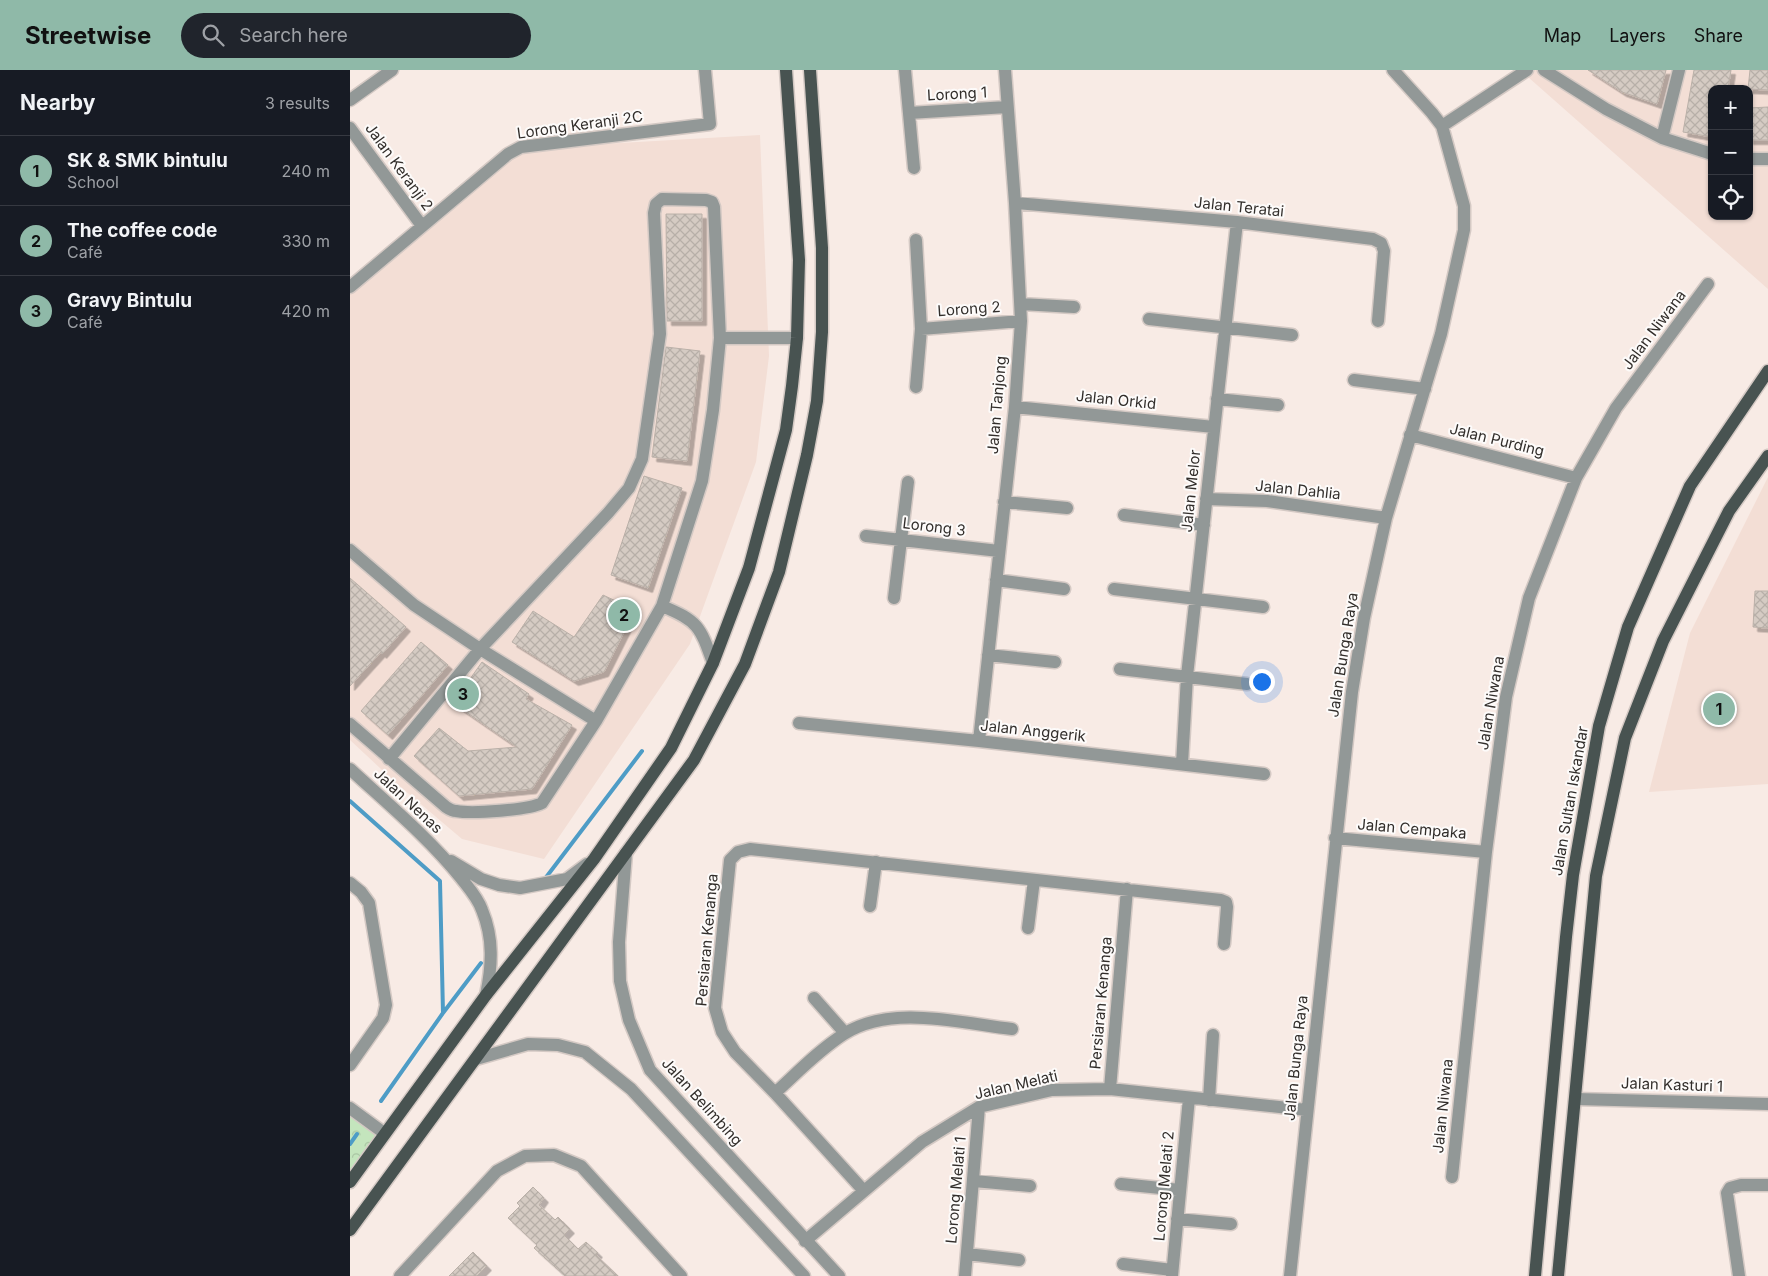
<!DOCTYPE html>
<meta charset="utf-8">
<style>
:root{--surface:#171b24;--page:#20242c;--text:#f1f3f6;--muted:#9ea1a6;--line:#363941;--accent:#8fb9a8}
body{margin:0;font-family:Inter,sans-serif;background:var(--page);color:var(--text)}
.controls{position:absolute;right:15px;top:15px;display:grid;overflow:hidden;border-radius:10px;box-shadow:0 1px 4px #0004}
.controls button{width:45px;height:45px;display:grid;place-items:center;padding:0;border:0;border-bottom:1px solid var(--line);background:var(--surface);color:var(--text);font:25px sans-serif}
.you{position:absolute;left:911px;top:611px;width:18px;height:18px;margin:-12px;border:4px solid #fff;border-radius:50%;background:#1a73e8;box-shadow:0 0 0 8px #1a73e833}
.badge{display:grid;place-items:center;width:32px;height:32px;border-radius:50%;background:var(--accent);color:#111;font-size:16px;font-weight:700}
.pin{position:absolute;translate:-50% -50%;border:2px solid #fff;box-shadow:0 1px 5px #0006}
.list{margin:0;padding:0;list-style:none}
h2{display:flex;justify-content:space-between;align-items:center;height:65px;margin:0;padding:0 20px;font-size:21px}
h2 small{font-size:16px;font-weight:400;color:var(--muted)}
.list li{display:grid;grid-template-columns:32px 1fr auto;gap:15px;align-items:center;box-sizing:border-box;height:70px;padding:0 20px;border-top:1px solid var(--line)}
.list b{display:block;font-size:19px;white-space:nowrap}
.list p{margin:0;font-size:16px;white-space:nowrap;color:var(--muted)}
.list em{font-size:16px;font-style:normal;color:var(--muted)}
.icon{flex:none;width:28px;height:28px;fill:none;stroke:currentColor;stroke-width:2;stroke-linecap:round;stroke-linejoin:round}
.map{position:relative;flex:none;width:1418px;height:1206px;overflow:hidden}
header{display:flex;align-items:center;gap:30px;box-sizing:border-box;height:70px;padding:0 25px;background:var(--accent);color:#111}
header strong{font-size:24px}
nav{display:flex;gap:28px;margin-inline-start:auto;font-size:18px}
.search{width:350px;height:45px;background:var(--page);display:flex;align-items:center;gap:12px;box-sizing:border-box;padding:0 18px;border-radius:28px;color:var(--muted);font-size:19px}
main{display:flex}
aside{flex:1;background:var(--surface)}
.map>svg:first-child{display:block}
.built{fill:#f3ded5;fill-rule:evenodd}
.park{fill:url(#park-crowns)}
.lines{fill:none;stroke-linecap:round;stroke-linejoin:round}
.stream{stroke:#4e9cc6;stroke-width:4}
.building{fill:url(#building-cross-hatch);stroke:#bab0a8;filter:url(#shadow)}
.minor-casing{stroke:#d4c9c4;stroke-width:15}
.major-casing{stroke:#d4c9c4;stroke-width:15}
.minor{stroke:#929897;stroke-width:12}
.major{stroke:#485351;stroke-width:12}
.labels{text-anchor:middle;stroke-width:4;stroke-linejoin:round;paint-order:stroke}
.street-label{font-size:15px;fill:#322e2b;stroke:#fdfbfa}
</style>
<header>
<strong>Streetwise</strong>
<div class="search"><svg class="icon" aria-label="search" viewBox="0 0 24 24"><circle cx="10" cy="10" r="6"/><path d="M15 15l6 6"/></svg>Search here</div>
<nav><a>Map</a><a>Layers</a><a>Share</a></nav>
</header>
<main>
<aside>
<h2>Nearby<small>3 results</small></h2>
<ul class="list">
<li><span class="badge">1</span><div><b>SK &amp; SMK bintulu</b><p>School</p></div><em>240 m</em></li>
<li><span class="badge">2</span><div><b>The coffee code</b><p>Café</p></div><em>330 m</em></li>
<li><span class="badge">3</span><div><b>Gravy Bintulu</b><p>Café</p></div><em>420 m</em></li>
</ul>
</aside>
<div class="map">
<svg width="1418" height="1206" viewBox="0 0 1418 1206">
<defs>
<pattern id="park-crowns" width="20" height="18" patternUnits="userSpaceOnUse" patternTransform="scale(1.25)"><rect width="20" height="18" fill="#c4e5bd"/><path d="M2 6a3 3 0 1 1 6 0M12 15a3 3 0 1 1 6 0" fill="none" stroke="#a9c5a3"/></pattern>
<pattern id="building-cross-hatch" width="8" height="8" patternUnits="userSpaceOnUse" patternTransform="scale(1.25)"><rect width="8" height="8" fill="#d5cbc3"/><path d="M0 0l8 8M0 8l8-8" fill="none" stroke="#b7afa8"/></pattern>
<filter id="shadow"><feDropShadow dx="4.5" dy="4.5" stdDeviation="0" flood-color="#0004"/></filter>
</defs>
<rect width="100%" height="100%" fill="#f8ebe5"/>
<!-- built -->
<path class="built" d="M1170 0H1418V219ZM1362 19H1399V146H1362Z
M410 65 419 286 406 392 340 574 194 789 112 769 46 713 0 670V220L165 79Z
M1418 407V714L1299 722 1340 563Z"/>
<!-- park -->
<path class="park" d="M0 1038 34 1063 0 1107Z"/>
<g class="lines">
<!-- stream -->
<path class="stream" d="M0 731 90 811 93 943
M194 810 292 681
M31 1031 93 943 131 893
M0 1074 7 1064"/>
</g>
<!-- building -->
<path class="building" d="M1238 0H1316L1307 34 1272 22Z
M1344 0H1381L1378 19H1362V67L1333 62Z
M1400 0H1418V20L1398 19Z
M1418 37V70H1399V38Z
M316 144H352V251H317Z
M316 277 350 281 337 391 302 387Z
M294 406 332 418 298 518 261 505Z
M0 508 56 557 32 584 31 582 0 616Z
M1405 521H1418V558L1403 557Z
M253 525 285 540 254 602 224 611 162 572 183 541 224 567Z
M71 572 98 595 38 665 11 641Z
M132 592 179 624 176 629 222 655 182 719 109 726 64 686 89 658 118 681 167 677 103 633Z
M183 1117 194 1128 189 1135 205 1150 208 1147 220 1159 214 1165 228 1179 236 1172 248 1183 246 1185 268 1206H215L184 1178 187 1175 158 1148 170 1136 167 1133Z
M123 1182 137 1196 127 1206H99Z"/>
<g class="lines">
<defs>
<path id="minor" d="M555 0 564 98
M1194 0 1256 39 1312 68 1362 84
M0 30 42 0
M559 43 657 37
M1092 56 1177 0
M0 58 72 156
M1312 68 1329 0
M1399 89H1418
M665 133 887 152 1023 169 1031 173 1034 181 1028 251
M566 170 571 259 566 317
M0 217 158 84 171 77 360 54 355 0
M671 234 724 237
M799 249 942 265
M571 259 671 251
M370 268H447
M1004 310 1075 319
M867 329 928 335
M665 337 864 357
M1060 365 1226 408
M856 429 917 431 1036 448
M654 432 717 438
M774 445 854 455
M516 466 649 481
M0 480 64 535 130 579 246 651
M646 510 714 519
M764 519 913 537
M544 528 558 412
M312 536C348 551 350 556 363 593
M638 585 705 592
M770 599 897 614
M449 653 629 671 914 704
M0 654 96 737C99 739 103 741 106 741 122 744 179 740 192 733L246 651 312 536 352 411 363 340 370 268 364 137 362 132 356 130 312 129 306 134 304 143 310 264 292 389 279 418 258 443 130 579 39 689
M629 671 665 337 671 251 665 133 655 0
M832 694 837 606 887 152
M0 699C38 734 79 768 111 808 118 817 128 828 132 840 144 869 142 896 136 925
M985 768 1136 782
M276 783 269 872 270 911 279 950 300 1000 489 1206
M101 791 131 809 149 815 170 818 217 809 237 794
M0 813 11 822 19 833 36 935 33 948 0 995
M520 836 526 792
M678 858 684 810
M464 928 495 963
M126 989 178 974 208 975 235 982 281 1019 454 1206
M760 1019 777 819
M425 1023C447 1003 469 980 494 964 541 934 610 953 662 959
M1226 1029 1418 1034
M859 1030 863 965
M0 1038 34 1063
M1102 1107 1136 782 1156 627 1179 528 1226 408 1266 338 1358 214
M624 1111 680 1116
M771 1114 830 1120
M514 1121 425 1023 385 982 372 962 365 938 380 790 388 782 400 779 871 830 876 832 877 837 874 874
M827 1149 881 1154
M455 1171 572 1072 629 1037 702 1020 760 1019 957 1040
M617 1184 669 1190
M773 1194 822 1200
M50 1206 147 1101 175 1086 204 1085 231 1096 331 1206
M615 1206 629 1037
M822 1206 839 1028
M940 1206 1002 622 1014 548 1036 448 1091 264 1114 160V136L1092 56 1082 43 1043 0
M1389 1206 1377 1123 1380 1118 1391 1115H1418"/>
<path id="major" d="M0 1112 136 925 244 789 321 678 363 593 399 498 436 360 442 316 447 268 449 190 436 0
M0 1160 344 690 395 594 429 502 457 385 467 331 472 262V178L460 0
M1185 1206 1216 867 1223 805 1249 656 1278 557 1340 416 1418 301
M1208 1206 1246 806 1275 668 1313 571 1379 441 1418 386"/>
</defs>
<!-- minor casing -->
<use href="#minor" class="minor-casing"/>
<!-- major casing -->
<use href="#major" class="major-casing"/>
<!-- minor -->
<use href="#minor" class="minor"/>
<!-- major -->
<use href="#major" class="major"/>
</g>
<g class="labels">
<!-- street labels -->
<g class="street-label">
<text transform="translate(607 24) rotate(-3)" y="5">Lorong 1</text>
<text transform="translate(230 55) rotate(-8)" y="5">Lorong Keranji 2C</text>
<text transform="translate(49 97) rotate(54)" y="5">Jalan Keranji 2</text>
<text transform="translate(889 137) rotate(6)" y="5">Jalan Teratai</text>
<text transform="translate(619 239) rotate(-4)" y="5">Lorong 2</text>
<text transform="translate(1304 260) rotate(-53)" y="5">Jalan Niwana</text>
<text transform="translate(766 330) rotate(6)" y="5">Jalan Orkid</text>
<text transform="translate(647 335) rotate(-85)" y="5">Jalan Tanjong</text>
<text transform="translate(1147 370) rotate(14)" y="5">Jalan Purding</text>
<text transform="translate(948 420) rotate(6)" y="5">Jalan Dahlia</text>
<text transform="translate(841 421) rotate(-84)" y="5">Jalan Melor</text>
<text transform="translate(584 457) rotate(7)" y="5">Lorong 3</text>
<text transform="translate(993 585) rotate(-81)" y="5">Jalan Bunga Raya</text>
<text transform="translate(1141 633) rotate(-80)" y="5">Jalan Niwana</text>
<text transform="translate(683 661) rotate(6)" y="5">Jalan Anggerik</text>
<text transform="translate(58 731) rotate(43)" y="5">Jalan Nenas</text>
<text transform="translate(1220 731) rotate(-80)" y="5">Jalan Sultan Iskandar</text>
<text transform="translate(1062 759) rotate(5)" y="5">Jalan Cempaka</text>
<text transform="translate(357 870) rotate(-85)" y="5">Persiaran Kenanga</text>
<text transform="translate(751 933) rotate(-85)" y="5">Persiaran Kenanga</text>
<text transform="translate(946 988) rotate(-84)" y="5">Jalan Bunga Raya</text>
<text transform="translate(666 1015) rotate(-13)" y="5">Jalan Melati</text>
<text transform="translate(1322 1015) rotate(2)" y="5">Jalan Kasturi 1</text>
<text transform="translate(352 1032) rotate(48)" y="5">Jalan Belimbing</text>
<text transform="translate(1093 1036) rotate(-84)" y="5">Jalan Niwana</text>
<text transform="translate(814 1116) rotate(-85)" y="5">Lorong Melati 2</text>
<text transform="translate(606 1120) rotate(-85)" y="5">Lorong Melati 1</text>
</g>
</g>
</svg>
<div class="controls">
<button>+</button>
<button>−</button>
<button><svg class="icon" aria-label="locate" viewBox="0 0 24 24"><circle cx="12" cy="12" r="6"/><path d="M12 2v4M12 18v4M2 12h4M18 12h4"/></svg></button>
</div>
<div class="you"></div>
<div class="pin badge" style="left:1369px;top:639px">1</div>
<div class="pin badge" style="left:274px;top:545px">2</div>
<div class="pin badge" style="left:113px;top:624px">3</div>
</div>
</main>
